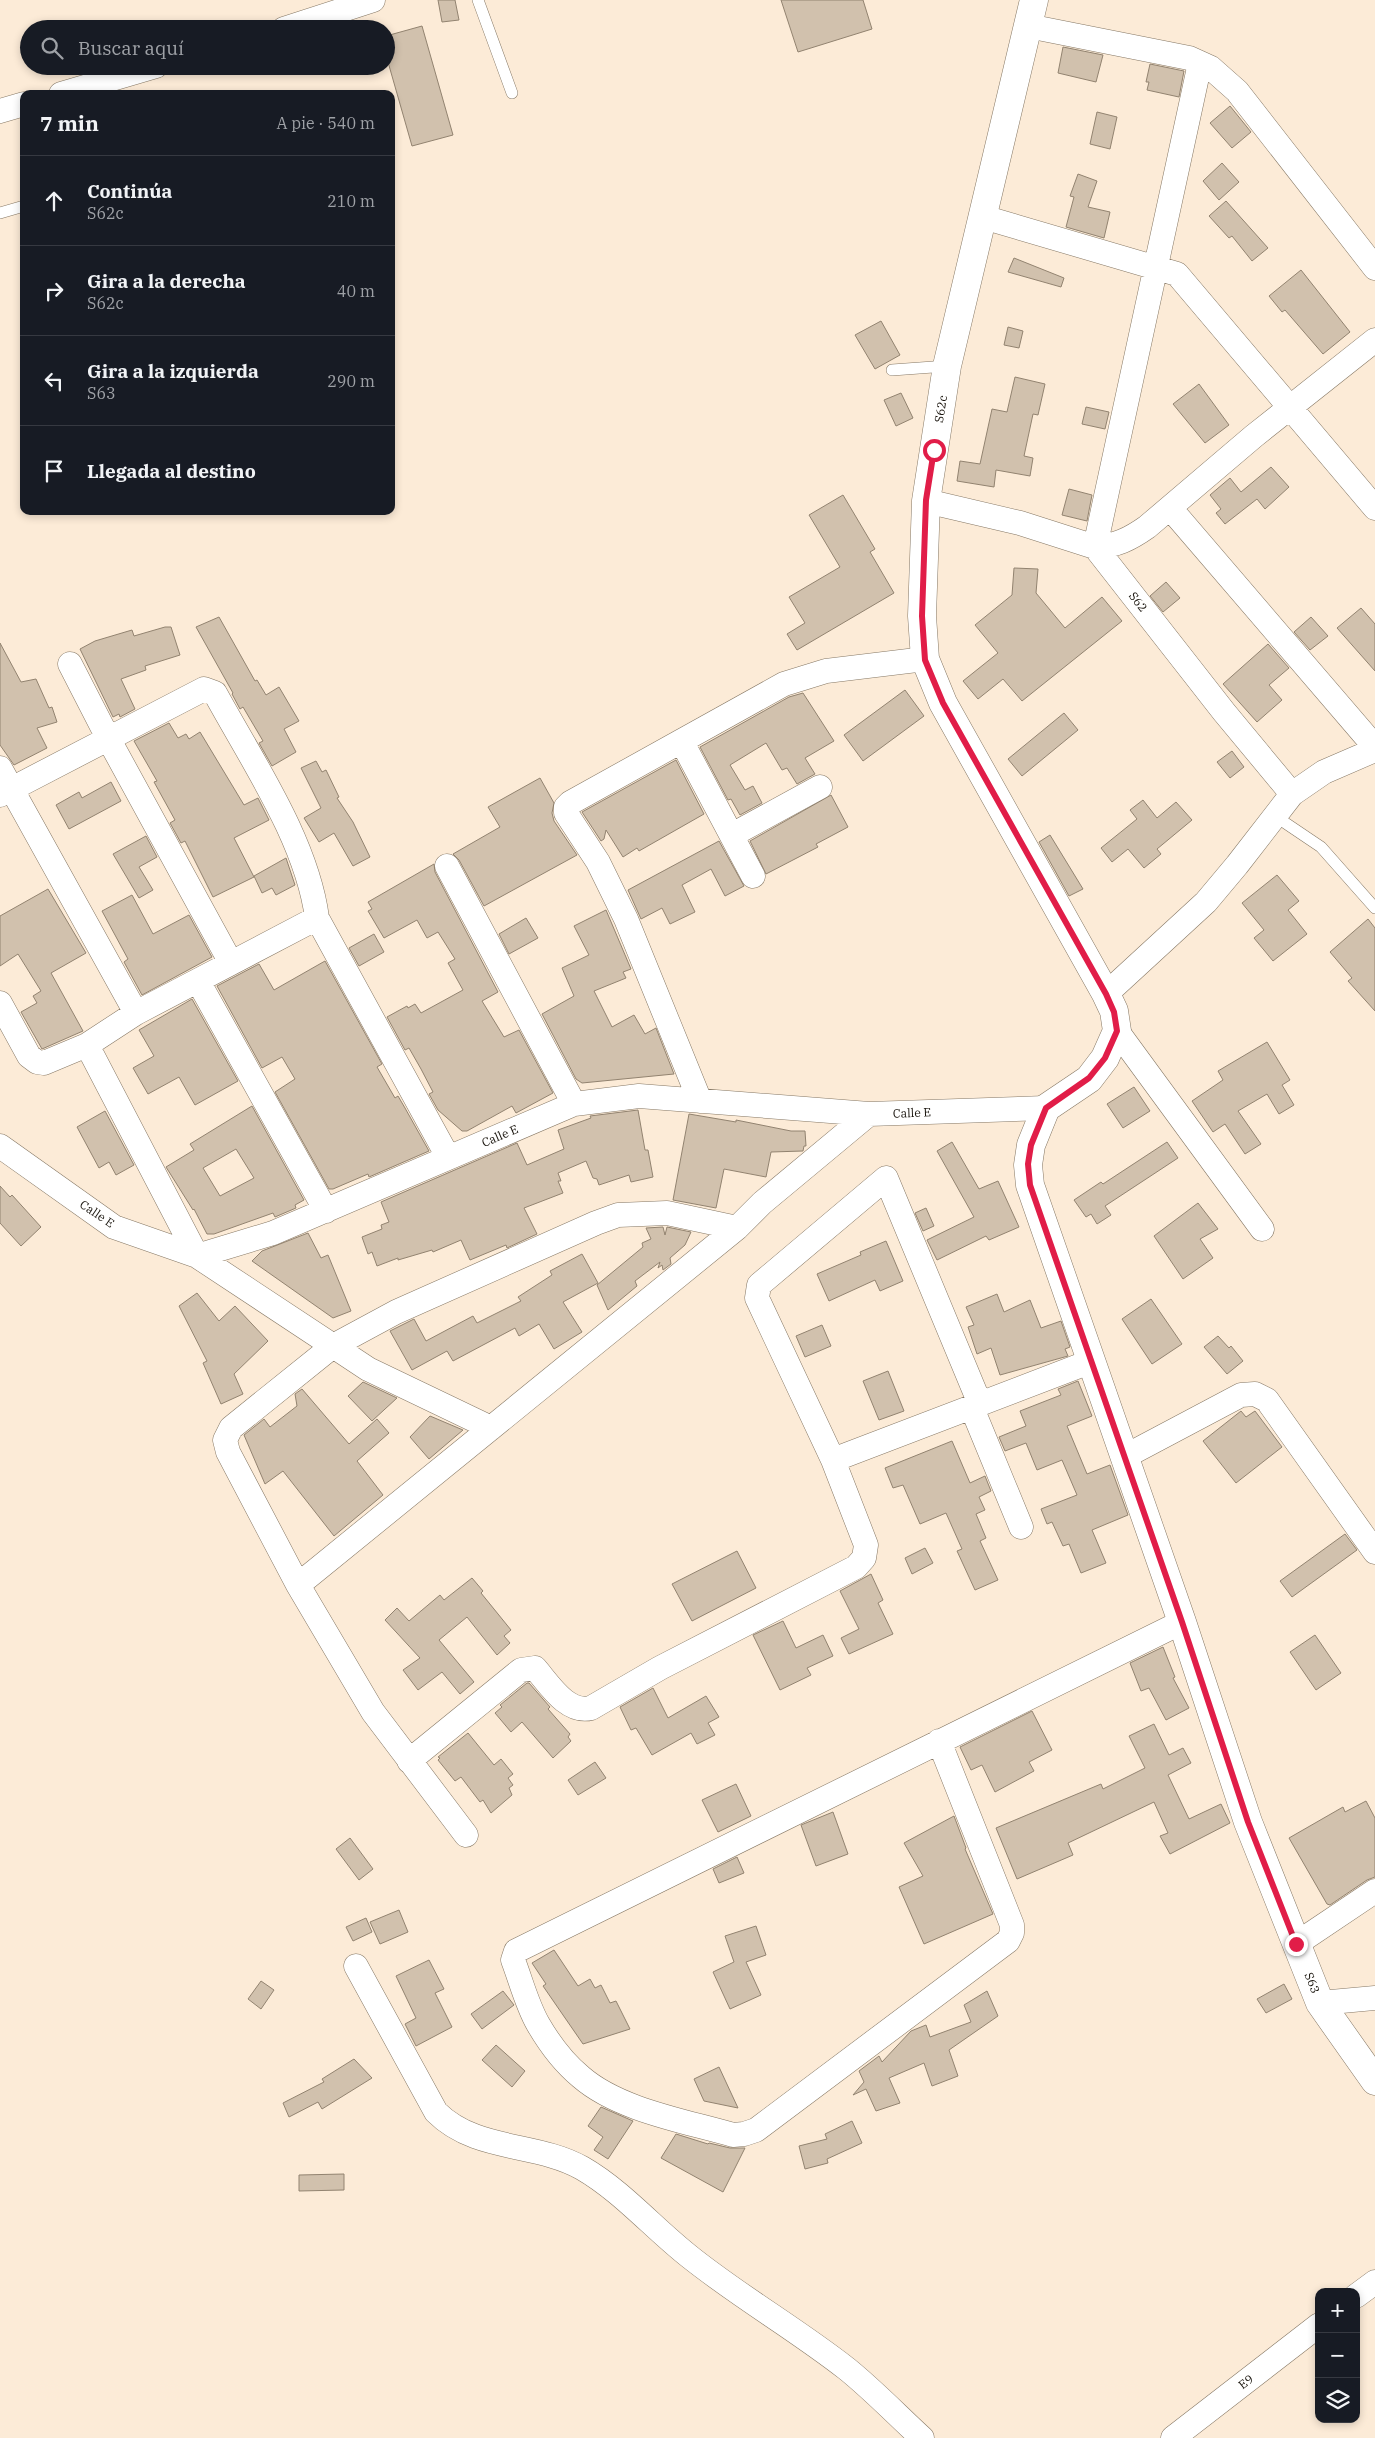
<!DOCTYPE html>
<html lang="es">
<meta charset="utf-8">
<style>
:root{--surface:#171b24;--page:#20242c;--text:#f1f3f6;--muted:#9ea1a6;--line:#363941}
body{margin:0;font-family:"IBM Plex Serif",serif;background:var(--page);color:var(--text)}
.controls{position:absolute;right:15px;bottom:15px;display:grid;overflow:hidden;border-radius:10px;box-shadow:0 2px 8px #0003}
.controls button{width:45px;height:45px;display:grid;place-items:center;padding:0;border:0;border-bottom:1px solid var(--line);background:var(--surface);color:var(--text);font:25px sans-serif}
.stop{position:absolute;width:15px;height:15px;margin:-11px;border:4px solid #e11d48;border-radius:50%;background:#fff}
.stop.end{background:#e11d48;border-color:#fff;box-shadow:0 1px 5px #0008}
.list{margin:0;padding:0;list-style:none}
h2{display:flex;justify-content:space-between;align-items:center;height:65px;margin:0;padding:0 20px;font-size:21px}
h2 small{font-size:16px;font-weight:400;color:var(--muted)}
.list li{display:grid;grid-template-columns:32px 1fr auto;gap:15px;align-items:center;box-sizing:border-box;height:90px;padding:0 20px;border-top:1px solid var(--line)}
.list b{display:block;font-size:19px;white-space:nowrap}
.list p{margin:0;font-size:16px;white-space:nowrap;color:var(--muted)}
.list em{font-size:16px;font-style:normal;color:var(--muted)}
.icon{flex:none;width:28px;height:28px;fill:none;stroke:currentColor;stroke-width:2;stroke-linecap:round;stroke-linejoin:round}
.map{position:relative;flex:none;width:1375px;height:2438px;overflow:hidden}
.search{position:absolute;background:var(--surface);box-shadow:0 2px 8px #0003;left:20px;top:20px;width:375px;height:55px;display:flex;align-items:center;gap:12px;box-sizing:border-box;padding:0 18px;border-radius:28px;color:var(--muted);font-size:19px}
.panel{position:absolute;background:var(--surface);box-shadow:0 2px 8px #0003;left:20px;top:90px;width:375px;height:425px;border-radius:10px}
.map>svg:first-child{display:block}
.building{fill:#d1c1ad;stroke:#928370;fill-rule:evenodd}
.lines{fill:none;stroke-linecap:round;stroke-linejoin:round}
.lane-casing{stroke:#867865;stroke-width:12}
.street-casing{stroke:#867865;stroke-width:25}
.secondary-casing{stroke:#867865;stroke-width:29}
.lane{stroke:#fff;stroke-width:11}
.street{stroke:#fff;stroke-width:24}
.secondary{stroke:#fff;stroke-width:28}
.route{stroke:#e11d48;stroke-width:6}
.labels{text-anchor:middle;stroke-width:4;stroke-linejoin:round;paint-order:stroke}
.street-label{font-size:12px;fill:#19140d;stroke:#fff}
</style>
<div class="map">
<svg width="1375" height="2438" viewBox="0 0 1375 2438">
<rect width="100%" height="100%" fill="#fcebd7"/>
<!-- building -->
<path class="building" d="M438 0H455L459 20 442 22Z
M781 0H863L872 29 798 52Z
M422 26 453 135 412 146 386 55V36Z
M1063 47 1103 55 1096 82 1058 73Z
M1150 64 1184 71 1179 97 1147 90 1149 82H1146Z
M1230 106 1251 132 1232 148 1210 123Z
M1097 112 1117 117 1110 149 1090 144Z
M1222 163 1239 182 1219 200 1203 181Z
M1078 174 1097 181 1088 207 1110 212 1104 238 1066 227 1074 197 1070 196Z
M1226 201 1268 248 1252 261 1232 236 1229 238 1209 216Z
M1014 258 1064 278 1061 287 1008 272Z
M1301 270 1350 332 1323 354 1285 310 1282 312 1269 296Z
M881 321 900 355 875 369 855 335Z
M1008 327 1023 331 1019 348 1004 345Z
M1015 377 1045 384 1038 415 1033 414 1024 456 1033 458 1030 476 996 470 994 487 957 481 960 461 980 464 992 409 1007 412Z
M1199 384 1229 425 1205 443 1173 404Z
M901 393 913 418 896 426 884 400Z
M1086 407 1109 412 1105 429 1082 424Z
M1271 467 1289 487 1265 509 1257 499 1225 524 1216 513 1221 509 1210 495 1230 478 1241 492Z
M1069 489 1092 495 1087 521 1062 515Z
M843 495 875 549 870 552 894 593 797 650 787 634 805 623 789 597 840 567 809 515Z
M1014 568 1038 569 1036 593 1065 628 1102 597 1122 621 1022 701 1003 679 978 699 963 681 998 653 975 625 1012 595Z
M1166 582 1180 598 1163 612 1150 596Z
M1361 608 1375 624V671L1337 628Z
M219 617 255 681 257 680 266 695 279 687 299 721 284 729 296 752 272 766 259 743 263 741 243 707 240 709 232 694 233 693 196 627Z
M1311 617 1328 636 1310 650 1294 632Z
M165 627H171L180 655 145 666 146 670 121 679 135 709 120 717 119 714 113 717 80 649 95 641 132 630 134 636Z
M0 643 21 682 36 679 49 708 52 707 57 722 37 728 47 748 14 765 0 745Z
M1268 644 1289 668 1269 685 1282 700 1257 722 1223 684Z
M905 690 924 716 863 761 844 735Z
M803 693 834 741 805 758 815 774 797 784 787 768 782 770 766 743 730 765 745 790 753 786 762 803 740 815 731 799 728 800 700 747 789 697Z
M1064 713 1078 730 1022 776 1008 759Z
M169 723 178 738 186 734 189 739 200 732 244 805 258 798 269 820 234 838 254 877 213 897 185 841 181 843 170 823 175 820 154 782 157 781 134 741Z
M1232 751 1244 767 1230 778 1217 762Z
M676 760 704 814 639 851 637 848 623 857 606 830 604 839 601 841 582 812Z
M316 761 322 772 326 770 339 797 337 798 353 822 370 857 353 866 334 833 319 842 304 818 321 808 301 768Z
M540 778 554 803 552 813 554 821 577 855 484 906 459 860 453 854 500 827 488 807Z
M111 782 121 801 69 829 56 805 79 792 82 798Z
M831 795 848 827 816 844 818 847 766 874 750 841Z
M1143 800 1157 818 1176 802 1192 820 1157 849 1161 854 1144 868 1128 849 1112 862 1101 848 1137 819 1130 810Z
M1050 835 1083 889 1069 896 1039 842Z
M146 836 157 857 139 867 153 890 139 898 113 854Z
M719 841 744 886 725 896 711 869 682 885 695 912 670 924 662 908 641 919 628 890Z
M286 858 295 885 276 895 272 888 262 893 254 876Z
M434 864 435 872 498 992 482 1001 504 1037 519 1030 553 1093 516 1113 512 1106 467 1131H462L438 1110 429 1094 433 1092 421 1069 409 1048 405 1050 387 1017 407 1006 408 1008 415 1004 421 1013 463 990 448 963 455 959 438 932 427 938 417 920 384 938 368 911 372 909 368 902Z
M1277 875 1299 901 1288 910 1307 934 1273 961 1254 938 1264 930 1242 903Z
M48 889 86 953 51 973 83 1031 42 1049 21 1012 37 1003 33 996 41 991 18 954 0 966V916Z
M132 895 153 934 189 915 212 957 142 995 124 962 128 959 102 911Z
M606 910 631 969 623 972 626 978 594 991 612 1027 634 1015 645 1034 656 1028 674 1074 582 1083 576 1079 542 1014 574 996 562 968 589 955 574 926Z
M526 918 538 938 509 954 499 934Z
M1368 919 1375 928V1011L1348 981 1352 978 1330 952Z
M374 934 384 952 359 966 349 948Z
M325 961 382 1064 377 1067 395 1098 398 1096 405 1108 429 1151 369 1177 368 1174 333 1189H329L275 1092 295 1079 282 1057 262 1068 217 986 259 964 274 990Z
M192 999 238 1081 195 1105 179 1077 148 1094 133 1068 154 1056 139 1030Z
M1267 1042 1290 1080 1282 1085 1294 1105 1279 1114 1267 1094 1238 1111 1261 1144 1245 1154 1225 1124 1213 1132 1192 1101 1223 1080 1218 1071Z
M1134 1087 1150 1111 1123 1128 1107 1104Z
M252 1106 304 1200 295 1205 296 1208 275 1217 273 1213 214 1234H207L194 1209 193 1210 166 1167 194 1150 190 1144ZM236 1149 254 1178 220 1196 203 1168Z
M638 1110 645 1150H648L653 1177 631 1182 629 1175 599 1185 597 1179 593 1178 586 1161 558 1173 561 1181H558L563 1193 524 1208 537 1234 507 1248 506 1245 470 1260 461 1240 433 1252 432 1250 398 1260V1258L377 1266 372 1252 368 1254 362 1237 382 1229 381 1225 389 1222 381 1202 517 1143 527 1165 564 1149 558 1130 591 1118 590 1116Z
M105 1111 134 1165 116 1175 109 1162 99 1168 77 1127Z
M689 1114 736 1122V1120L791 1131H805L806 1146H804L803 1151 771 1152 766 1177 724 1169 716 1208 673 1200Z
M952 1142 979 1189 998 1181 1019 1227 989 1240 986 1236 937 1260 927 1240 974 1217 937 1151Z
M1167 1142 1178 1158 1105 1206 1111 1215 1097 1224 1091 1214 1086 1217 1074 1200 1101 1182 1103 1184Z
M0 1186 10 1197 12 1195 41 1227 21 1246 0 1223Z
M1198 1203 1218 1229 1200 1239 1213 1258 1183 1279 1154 1236Z
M926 1208 934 1226 923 1231 915 1213Z
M663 1227 665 1235 667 1227 691 1232 685 1245 670 1258 671 1264 663 1270 662 1265 658 1268 660 1262 635 1281 637 1286 608 1310 597 1285 643 1247 642 1243 651 1239 646 1228Z
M308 1233 321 1258 328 1255 351 1311 333 1318 252 1261 262 1251Z
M886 1241 903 1281 880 1291 875 1280 829 1301 817 1274 861 1255 860 1252Z
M582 1254 598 1283 563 1302 582 1332 554 1349 539 1324 519 1336 515 1328 453 1361 447 1351 412 1370 390 1331 414 1319 426 1341 473 1316 477 1323 521 1301 518 1297 552 1275 550 1271Z
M197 1293 219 1321 235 1306 268 1341 234 1374 243 1394 221 1404 203 1363 207 1361 179 1306Z
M997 1294 1004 1312 1030 1300 1041 1328 1061 1321 1070 1347 1065 1349 1068 1356 1000 1375 991 1348 977 1354 968 1327 974 1325 966 1307Z
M1151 1299 1182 1344 1152 1364 1122 1319Z
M822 1325 831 1346 805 1357 796 1336Z
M1218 1336 1229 1348 1231 1346 1243 1361 1227 1374 1204 1347Z
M888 1371 904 1411 879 1420 863 1381Z
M1078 1381 1092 1416 1067 1426 1087 1474 1110 1465 1128 1515 1092 1530 1106 1563 1081 1573 1069 1544 1063 1546 1052 1522 1047 1524 1041 1509 1077 1495 1062 1460 1037 1470 1026 1443 1005 1451 999 1437 1026 1426 1020 1411 1061 1395 1058 1389Z
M363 1382 397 1398 372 1421 348 1396Z
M302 1389 349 1444 377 1419 389 1433 357 1461 383 1495 334 1536 283 1471 265 1484 244 1435 264 1419 270 1427 297 1406 295 1394Z
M1241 1411 1246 1417 1255 1411 1282 1447 1236 1483 1203 1441Z
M430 1416 463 1430 429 1459 410 1437Z
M952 1441 970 1483 985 1476 991 1491 979 1497 985 1510 976 1514 986 1538 980 1541 998 1580 975 1590 957 1551 962 1549 946 1513 920 1524 903 1485 893 1488 885 1468Z
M1345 1534 1357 1550 1292 1597 1280 1581Z
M925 1548 933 1563 912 1574 905 1558Z
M737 1551 756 1588 692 1621 672 1584Z
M871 1574 883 1600 878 1603 893 1634 849 1654 841 1638 859 1629 840 1591Z
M472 1578 483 1591 481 1593 511 1630 504 1636 510 1643 497 1655 467 1617 439 1640 474 1682 460 1694 442 1672 418 1690 403 1670 420 1658 385 1620 397 1608 409 1621 440 1595 444 1600Z
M783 1621 796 1648 823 1635 833 1656 807 1668 811 1675 780 1690 753 1635Z
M1315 1635 1341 1673 1316 1690 1290 1652Z
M1163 1647 1175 1677 1173 1678 1189 1708 1166 1720 1149 1688 1141 1691 1130 1663Z
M527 1683H529L550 1707 548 1709 570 1734 568 1737 571 1741 553 1758 522 1722 511 1732 495 1713 502 1707 500 1705Z
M653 1688 668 1718 706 1696 719 1717 708 1723 715 1735 697 1744 691 1733 652 1755 636 1728 631 1730 620 1707Z
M1032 1711 1052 1750 1029 1762 1034 1771 995 1792 982 1765 971 1770 960 1747Z
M1154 1724 1169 1755 1183 1748 1191 1763 1168 1775 1189 1819 1221 1804 1230 1823 1170 1854 1160 1836 1168 1833 1154 1802 1068 1843 1073 1855 1017 1879 996 1828 1101 1784 1103 1789 1145 1768 1129 1736Z
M468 1733 494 1765 501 1759 513 1774 508 1778 513 1785 509 1788 512 1795 491 1813 483 1800 480 1802 461 1777 455 1781 438 1760 440 1758 438 1757Z
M595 1762 606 1778 578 1795 568 1780Z
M736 1784 751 1816 718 1832 702 1800Z
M1366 1801 1375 1818V1877L1367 1880 1330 1905 1327 1904 1289 1838 1343 1807 1345 1812Z
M833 1812 848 1854 816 1866 801 1825Z
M954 1816 966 1848 965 1849 993 1914 924 1944 899 1887 923 1876 904 1843Z
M350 1838 373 1869 359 1880 336 1849Z
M737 1857 744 1873 719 1883 713 1869Z
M399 1910 408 1932 380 1944 370 1922Z
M366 1918 372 1932 353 1941 346 1927Z
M756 1926 766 1955 746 1962 761 1995 730 2009 713 1972 734 1962 725 1936Z
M554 1950 578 1986 590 1979 595 1988 601 1985 610 2003 616 2001 630 2029 583 2044 543 1986 546 1984 532 1963Z
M429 1960 444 1989 435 1993 452 2027 416 2046 405 2024 416 2018 396 1976Z
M261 1981 274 1990 261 2009 248 1999Z
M1284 1984 1292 1999 1266 2013 1257 1999Z
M503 1991 514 2005 482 2029 471 2014Z
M987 1991 998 2016 949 2050 958 2076 932 2086 924 2063 889 2078 900 2103 876 2111 866 2089 853 2095 864 2082 859 2071 879 2056 882 2062 911 2031 926 2025 930 2037 971 2022 964 2005Z
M496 2045 525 2071 512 2087 482 2060Z
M354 2059 372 2078 322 2109 318 2102 289 2117 283 2103 324 2082 322 2079Z
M719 2067 738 2108 704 2101 694 2079Z
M601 2107 633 2121 608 2159 594 2150 603 2137 588 2126Z
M852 2121 862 2143 827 2159 828 2163 805 2169 799 2146 827 2139 825 2134Z
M676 2134 708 2144 709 2143 730 2148H745L723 2192 661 2158Z
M344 2174V2190L299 2191V2175Z"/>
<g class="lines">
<defs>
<path id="lane" d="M478 0 512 93
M0 213 24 206
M892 370 947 366
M1275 816 1321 847 1375 908"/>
<path id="street" d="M1028 26 1189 58 1211 68 1237 91 1375 268
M284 29 373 0
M1200 63 1095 547C1116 546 1130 539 1147 527L1254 436 1375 340
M61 94 156 66
M0 111 24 104
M983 217 1177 274 1375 508
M926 501 1020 523 1095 547 1224 712 1292 794
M1170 508 1375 747
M70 664 108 738 231 963
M682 742 753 876
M0 768 136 1013
M0 795 204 689 215 693C252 761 307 841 317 918
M732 835 820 787
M447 866 574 1104
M198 981 326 1211
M1106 994 1206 902 1237 865 1292 794 1324 772 1375 750
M0 1003 29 1056 37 1062 44 1063 87 1045
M1117 1031 1262 1229
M700 1101 626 919 598 862 566 813V807L570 803 784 684 826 671 925 659
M0 1146 114 1227 197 1256 273 1233 574 1104 639 1096 869 1114 1046 1108
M448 1157 317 918 136 1013 87 1045 197 1256 368 1369 491 1428
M972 1408 1021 1527
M1124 1457 1241 1395 1255 1394 1267 1400 1375 1552
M833 1460 1092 1361
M298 1585 737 1228 762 1203 869 1114
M939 1741 1012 1925V1933L1008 1941 756 2130 744 2134 733 2135C685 2121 619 2110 581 2077 564 2063 549 2043 538 2024 527 2005 521 1981 513 1960L516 1951 1182 1622
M409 1761 521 1670 535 1668C549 1684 567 1714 591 1708L660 1668 856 1567 864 1558 866 1545 833 1460 757 1298 759 1285 886 1178 980 1404
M466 1835 373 1712 298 1585 228 1452 225 1440 231 1428 333 1346 396 1312 596 1223 618 1215 667 1213 737 1228
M1296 1944 1375 1891
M356 1966 436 2112C476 2152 536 2142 582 2168 622 2191 654 2229 690 2257 740 2297 796 2329 847 2369 873 2390 897 2415 922 2438
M1320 2003 1375 1998
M1356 2296 1375 2282
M1173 2438 1319 2325"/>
<path id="secondary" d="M1034 0 947 366 926 501 922 616 925 659 943 703 1106 994 1114 1011 1117 1031 1105 1058 1089 1079 1046 1108 1031 1145 1028 1165 1030 1185 1182 1622 1248 1822 1320 2003 1375 2081"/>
</defs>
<!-- lane casing -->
<use href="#lane" class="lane-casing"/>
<!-- street casing -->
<use href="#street" class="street-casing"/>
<!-- secondary casing -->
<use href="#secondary" class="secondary-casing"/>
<!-- lane -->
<use href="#lane" class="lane"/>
<!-- street -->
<use href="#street" class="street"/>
<!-- secondary -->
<use href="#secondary" class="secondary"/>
</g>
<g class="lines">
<!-- route -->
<path class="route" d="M934 450 926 500 922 616 925 660 943 703 1106 994 1114 1012 1117 1031 1105 1058 1089 1078 1046 1108 1031 1145 1028 1164 1030 1185 1182 1622 1248 1822 1296 1944"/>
</g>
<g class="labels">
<!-- street labels -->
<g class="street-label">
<text transform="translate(941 409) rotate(-81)" y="4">S62c</text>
<text transform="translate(1138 602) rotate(52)" y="4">S62</text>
<text transform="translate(912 1113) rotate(-2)" y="4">Calle E</text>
<text transform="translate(500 1136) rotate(-23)" y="4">Calle E</text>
<text transform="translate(97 1214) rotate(34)" y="4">Calle E</text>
<text transform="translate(1312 1983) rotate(68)" y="4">S63</text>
<text transform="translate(1246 2382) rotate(-38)" y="4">E9</text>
</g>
</g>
</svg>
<div class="controls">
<button>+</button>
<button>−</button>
<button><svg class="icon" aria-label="layers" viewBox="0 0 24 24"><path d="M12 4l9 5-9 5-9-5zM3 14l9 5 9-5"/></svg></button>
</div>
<div class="stop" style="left:934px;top:450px"></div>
<div class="stop end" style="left:1296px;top:1944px"></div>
<div class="search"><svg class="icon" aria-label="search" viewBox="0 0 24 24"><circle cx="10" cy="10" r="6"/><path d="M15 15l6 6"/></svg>Buscar aquí</div>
<section class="panel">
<h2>7 min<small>A pie · 540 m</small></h2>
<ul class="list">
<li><svg class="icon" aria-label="ahead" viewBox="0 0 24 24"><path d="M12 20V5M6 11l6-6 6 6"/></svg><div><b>Continúa</b><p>S62c</p></div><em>210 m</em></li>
<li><svg class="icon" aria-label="right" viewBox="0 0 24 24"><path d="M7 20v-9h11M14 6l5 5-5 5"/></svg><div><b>Gira a la derecha</b><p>S62c</p></div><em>40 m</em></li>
<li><svg class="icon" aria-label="left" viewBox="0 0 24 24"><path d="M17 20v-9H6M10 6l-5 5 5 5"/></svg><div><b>Gira a la izquierda</b><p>S63</p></div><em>290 m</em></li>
<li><svg class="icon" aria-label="arrive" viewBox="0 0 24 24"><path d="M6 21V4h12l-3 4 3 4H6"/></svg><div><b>Llegada al destino</b></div></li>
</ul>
</section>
</div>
